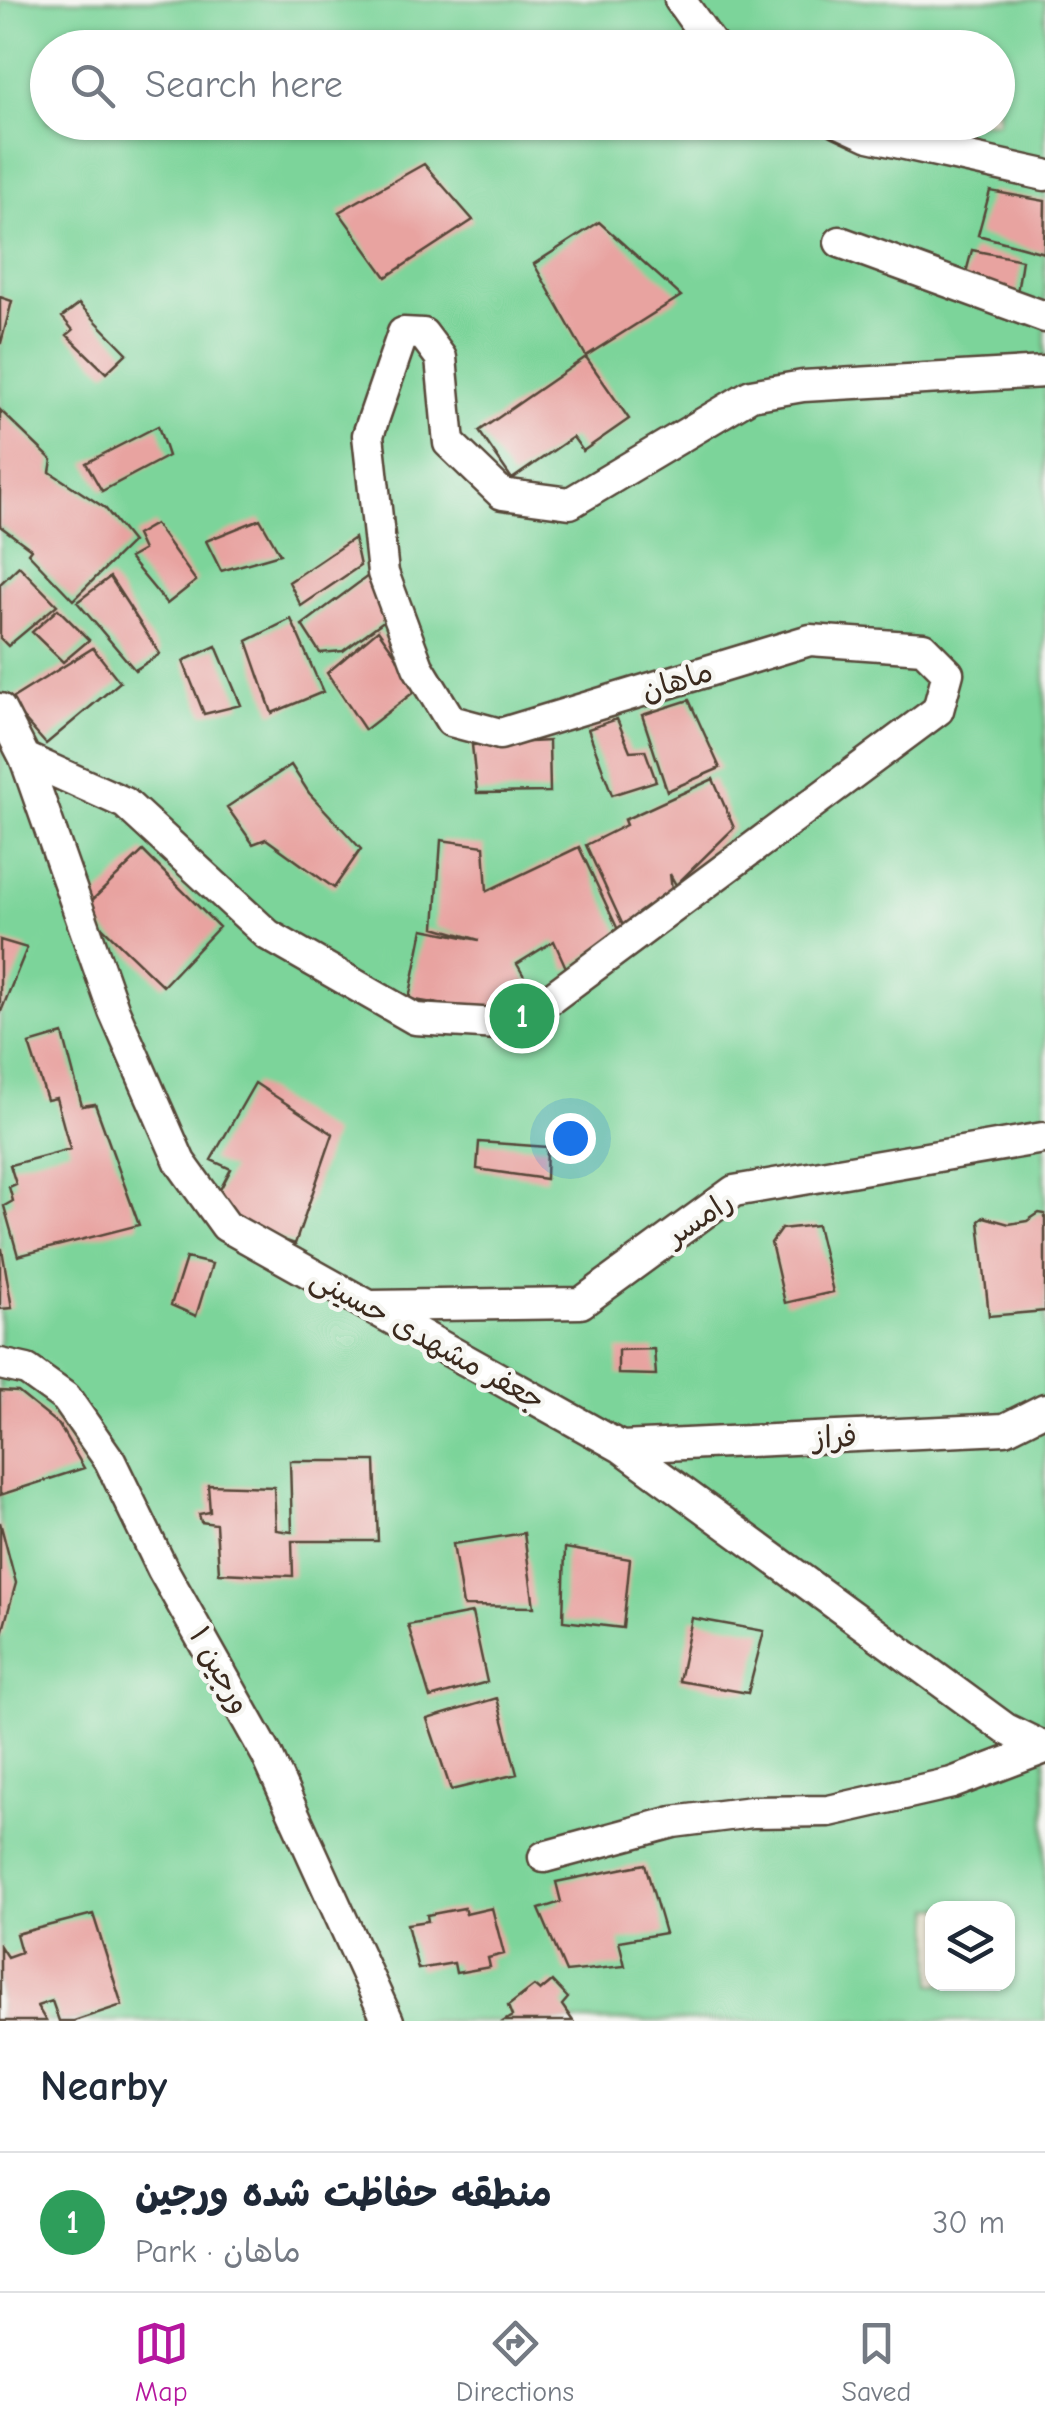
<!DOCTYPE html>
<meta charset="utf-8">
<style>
:root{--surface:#fff;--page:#f6f6f7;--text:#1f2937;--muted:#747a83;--line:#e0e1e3;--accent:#b5179e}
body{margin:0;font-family:"Comic Neue","Playpen Sans Arabic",sans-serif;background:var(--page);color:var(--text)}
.controls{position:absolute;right:30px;bottom:30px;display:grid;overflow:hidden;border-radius:20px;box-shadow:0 2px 8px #0004}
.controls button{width:90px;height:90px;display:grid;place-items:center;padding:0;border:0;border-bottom:2px solid var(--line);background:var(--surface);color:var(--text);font:50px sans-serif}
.you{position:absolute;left:570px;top:1138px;width:35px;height:35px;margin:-25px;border:8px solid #fff;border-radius:50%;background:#1a73e8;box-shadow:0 0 0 15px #1a73e833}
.badge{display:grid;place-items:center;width:65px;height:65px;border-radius:50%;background:var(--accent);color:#fff;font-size:32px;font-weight:700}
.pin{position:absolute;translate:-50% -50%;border:5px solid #fff;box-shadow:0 2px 10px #0006}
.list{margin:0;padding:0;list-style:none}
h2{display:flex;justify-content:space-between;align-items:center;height:130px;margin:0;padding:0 40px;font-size:42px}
h2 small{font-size:32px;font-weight:400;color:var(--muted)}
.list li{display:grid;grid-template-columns:65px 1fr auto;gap:30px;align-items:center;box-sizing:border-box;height:140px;padding:0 40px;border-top:2px solid var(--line)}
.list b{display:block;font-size:38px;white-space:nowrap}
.list p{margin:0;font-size:32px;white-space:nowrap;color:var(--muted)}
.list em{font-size:32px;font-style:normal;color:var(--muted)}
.icon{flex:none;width:55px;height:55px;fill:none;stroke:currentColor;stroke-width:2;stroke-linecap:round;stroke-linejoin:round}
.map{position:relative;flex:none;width:1045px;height:2021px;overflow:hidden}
.search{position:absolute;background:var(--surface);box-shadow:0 2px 8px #0004;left:30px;right:30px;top:30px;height:110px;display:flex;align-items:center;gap:25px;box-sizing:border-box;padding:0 35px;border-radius:55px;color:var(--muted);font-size:38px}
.sheet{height:270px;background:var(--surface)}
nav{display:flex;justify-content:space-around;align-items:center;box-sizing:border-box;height:140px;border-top:2px solid var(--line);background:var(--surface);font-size:28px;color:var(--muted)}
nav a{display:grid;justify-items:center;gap:5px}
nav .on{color:var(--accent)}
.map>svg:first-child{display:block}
.green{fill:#7bd49a;stroke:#5b7f5c;stroke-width:2.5;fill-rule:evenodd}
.building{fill:#e8a3a0}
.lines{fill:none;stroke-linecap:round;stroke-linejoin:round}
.street-casing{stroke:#564739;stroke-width:35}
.street{stroke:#fff;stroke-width:30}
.labels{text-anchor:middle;stroke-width:9;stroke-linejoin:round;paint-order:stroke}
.street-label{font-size:30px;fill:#3b2a1e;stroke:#f6f6f2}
</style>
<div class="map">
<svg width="1045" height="2021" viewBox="0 0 1045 2021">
<rect width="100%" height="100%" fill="#f6f6f2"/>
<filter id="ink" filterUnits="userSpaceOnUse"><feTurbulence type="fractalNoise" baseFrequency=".01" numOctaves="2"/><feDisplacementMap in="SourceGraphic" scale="20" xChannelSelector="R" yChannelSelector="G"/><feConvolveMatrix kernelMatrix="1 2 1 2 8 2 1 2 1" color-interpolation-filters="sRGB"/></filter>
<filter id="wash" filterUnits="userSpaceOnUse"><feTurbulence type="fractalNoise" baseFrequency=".0048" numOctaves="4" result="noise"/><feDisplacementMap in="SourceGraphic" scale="40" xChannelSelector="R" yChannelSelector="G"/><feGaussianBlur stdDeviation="2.25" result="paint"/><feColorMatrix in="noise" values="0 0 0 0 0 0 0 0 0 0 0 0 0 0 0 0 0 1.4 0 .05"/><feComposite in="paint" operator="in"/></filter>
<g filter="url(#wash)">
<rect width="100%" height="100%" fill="#f1e9d5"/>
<!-- green -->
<path class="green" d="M0 0H1045V2021H0ZM48 48H998V122H48ZM932 1908H1008V1984H932Z"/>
<g id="blocks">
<!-- building -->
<path class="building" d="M424 164 473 220 386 277 339 212Z
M990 191 1045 201 1044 253 978 235Z
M599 222 681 296 586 356 534 264Z
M972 250 1022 260 1016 300 963 284Z
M0 297 12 301 1 343H0Z
M79 304 127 353 106 373 67 335 73 330 62 317Z
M586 357 629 419 583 451 573 437 512 479 479 431Z
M0 410 52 460 50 472 105 508 132 542 73 600 28 553 31 549 0 526Z
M158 426 168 456 102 491 86 463Z
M260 519 280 554 221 571 206 541Z
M155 524 196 581 167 604 129 558 143 550 136 535Z
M354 538 360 566 301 606 289 582Z
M19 566 57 605 8 646 0 638V584Z
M376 570 389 617 343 651 320 653 302 625Z
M110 577 160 654 135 670 77 602Z
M58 609 89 640 63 662 32 632Z
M291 619 323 692 272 713 247 641Z
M378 630 419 688 365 730 327 673Z
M216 646 241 705 204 714 183 661Z
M93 648 120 682 46 744 8 701Z
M689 700 720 768 667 791 642 715Z
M617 719 630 751 645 750 656 781 612 795 588 729Z
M549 741 550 792 477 793 472 745Z
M291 765 309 793 361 849 334 888 266 839 253 844 227 807Z
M713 779 734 828 676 885 670 874 672 890 626 932 586 845 626 825 624 820Z
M441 840 484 846 487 891 579 847 620 934 567 970 554 941 517 964 533 992 498 1014 409 999 423 929 479 940 435 927Z
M143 851 219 927 163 986 83 909Z
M0 940 27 948 0 1014Z
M63 1034 82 1106 95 1104 139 1225 18 1256 4 1206 13 1201 9 1187 16 1184 10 1165 70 1149 56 1098 47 1100 29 1044Z
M255 1083 333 1134 295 1244 241 1225 213 1203 231 1169 211 1160Z
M479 1142 547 1147 546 1179 477 1169Z
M1039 1213 1045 1214V1311L989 1316 979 1221 984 1217 1009 1224 1027 1221Z
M817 1225 833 1292 785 1303 771 1243 781 1229Z
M0 1249H2L12 1308 0 1309Z
M186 1258 212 1264 196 1316 171 1305Z
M654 1349 656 1375 618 1374V1350Z
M0 1391 18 1392 59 1425 84 1468 0 1495Z
M290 1461H375L378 1541H292L293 1576 219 1573 216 1524 201 1522 199 1514 210 1512 208 1485 274 1487 276 1530 292 1532Z
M0 1522 16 1583 1 1637H0Z
M524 1533 534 1607 463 1606 453 1544Z
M565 1548 630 1559 623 1628 563 1621Z
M472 1613 487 1682 430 1698 408 1625Z
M692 1618 764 1631 748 1693 679 1681Z
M497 1698 517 1774 451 1790 427 1719Z
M645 1864 665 1933 619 1941 625 1966 566 1972 539 1909 561 1902 556 1882Z
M464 1908 466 1914 492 1908 504 1954 488 1958 490 1967 456 1973 454 1963 418 1969 407 1924 428 1921 427 1915Z
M93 1914 122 2005 74 2021H59L52 2001 37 2006 46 2021H0V1946L7 1957 21 1952 16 1934Z
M552 1981 568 1998 562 2005 573 2021H504L512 2016 508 2006 534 1986 540 1991Z"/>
</g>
</g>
<g filter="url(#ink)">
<use href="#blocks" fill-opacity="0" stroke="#564739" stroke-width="2.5"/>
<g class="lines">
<defs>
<path id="street" d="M680 0 714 48
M839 122 869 136 1045 175
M840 242 1045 317
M0 709 25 758 114 1011 180 1162 226 1226 621 1447 1006 1729 1045 1748
M25 758 125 803 268 935 415 1019 515 1025 938 710 948 673 923 648 810 640 500 734 451 721 418 667 383 573 368 435 403 333 423 334 441 358 449 443 502 494 570 503 751 395 803 386 1045 372
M372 1306 581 1303 734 1191 1043 1138
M0 1364 27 1370 66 1398 110 1461 163 1570 267 1755 388 2021
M621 1447 1005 1429 1045 1409
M544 1857 673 1822 752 1812 829 1811 952 1783 1045 1748"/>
</defs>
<!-- street casing -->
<use href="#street" class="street-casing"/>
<!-- street -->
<use href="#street" class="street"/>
</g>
</g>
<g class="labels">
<!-- street labels -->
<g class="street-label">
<text transform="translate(677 681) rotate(-17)" y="10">ماهان</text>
<text transform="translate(699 1218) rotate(-34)" y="10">رامسر</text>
<text transform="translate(428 1339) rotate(29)" y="10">جعفر مشهدی حسینی</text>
<text transform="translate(835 1437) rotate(-3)" y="10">فراز</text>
<text transform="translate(220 1670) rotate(61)" y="10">ورجین ۱</text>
</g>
</g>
</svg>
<div class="controls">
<button><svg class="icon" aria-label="layers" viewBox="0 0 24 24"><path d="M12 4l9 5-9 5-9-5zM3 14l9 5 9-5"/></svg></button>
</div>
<div class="you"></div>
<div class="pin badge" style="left:522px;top:1016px;background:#2e9e5b">1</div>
<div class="search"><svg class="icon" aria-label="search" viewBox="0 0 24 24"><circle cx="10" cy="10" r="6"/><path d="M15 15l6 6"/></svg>Search here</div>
</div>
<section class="sheet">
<h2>Nearby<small></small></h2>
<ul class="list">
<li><span class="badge" style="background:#2e9e5b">1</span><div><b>منطقه حفاظت شده ورجین</b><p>Park · ماهان</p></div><em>30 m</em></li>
</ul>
</section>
<nav>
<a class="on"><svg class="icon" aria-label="map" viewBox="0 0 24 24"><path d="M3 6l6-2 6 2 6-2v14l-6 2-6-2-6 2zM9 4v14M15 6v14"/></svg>Map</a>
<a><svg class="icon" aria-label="directions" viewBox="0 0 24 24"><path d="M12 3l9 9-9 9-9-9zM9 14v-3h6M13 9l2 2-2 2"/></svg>Directions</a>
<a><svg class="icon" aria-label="saved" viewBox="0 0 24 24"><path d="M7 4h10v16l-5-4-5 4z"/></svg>Saved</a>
</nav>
